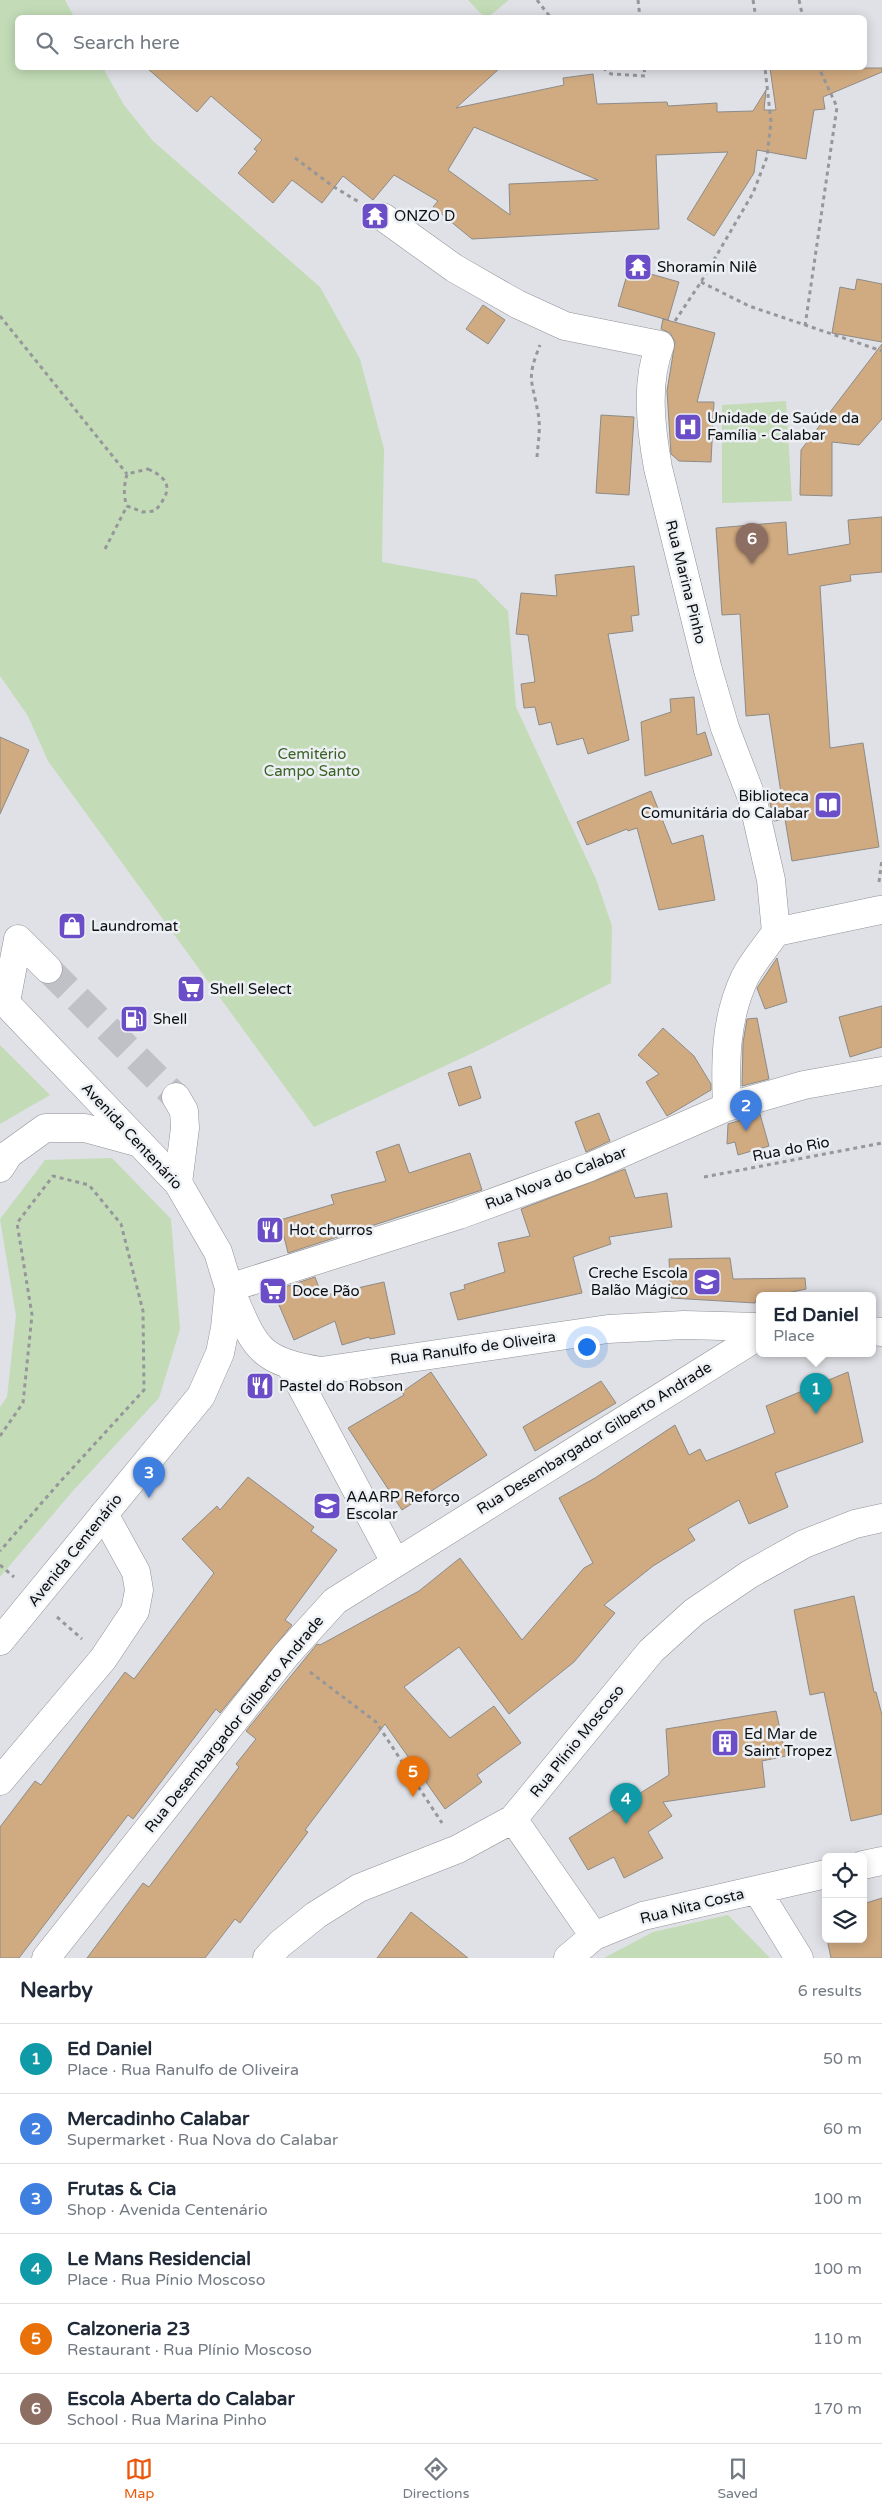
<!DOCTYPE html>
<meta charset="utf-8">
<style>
:root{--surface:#fff;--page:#f2f2f3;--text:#1f2937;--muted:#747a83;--line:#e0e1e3;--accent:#ea580c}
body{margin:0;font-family:"Varela Round",sans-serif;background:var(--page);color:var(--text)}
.controls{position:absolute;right:15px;bottom:15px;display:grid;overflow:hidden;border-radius:8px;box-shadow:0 2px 12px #0003}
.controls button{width:45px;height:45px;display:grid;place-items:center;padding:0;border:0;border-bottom:1px solid var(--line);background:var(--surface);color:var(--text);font:25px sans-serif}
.you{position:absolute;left:586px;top:1346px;width:18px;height:18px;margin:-12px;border:4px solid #fff;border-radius:50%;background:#1a73e8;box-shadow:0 0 0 8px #1a73e833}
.badge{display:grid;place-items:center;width:32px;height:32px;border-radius:50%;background:var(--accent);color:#fff;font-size:16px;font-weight:700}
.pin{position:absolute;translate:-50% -41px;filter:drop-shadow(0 1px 2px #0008)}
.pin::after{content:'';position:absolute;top:26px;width:18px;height:15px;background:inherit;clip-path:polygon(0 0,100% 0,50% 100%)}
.popup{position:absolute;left:756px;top:1292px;width:120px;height:65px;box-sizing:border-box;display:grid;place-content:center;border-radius:8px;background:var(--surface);filter:drop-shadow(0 1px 4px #0005);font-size:16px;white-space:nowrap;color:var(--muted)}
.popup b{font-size:19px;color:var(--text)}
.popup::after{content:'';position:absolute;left:50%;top:100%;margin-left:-10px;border:10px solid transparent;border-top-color:var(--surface)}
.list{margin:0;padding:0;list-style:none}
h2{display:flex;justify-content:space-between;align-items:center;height:65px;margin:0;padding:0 20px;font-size:21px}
h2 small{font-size:16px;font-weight:400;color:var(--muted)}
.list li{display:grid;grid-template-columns:32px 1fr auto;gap:15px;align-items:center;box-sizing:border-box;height:70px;padding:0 20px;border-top:1px solid var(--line)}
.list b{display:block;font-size:19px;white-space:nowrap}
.list p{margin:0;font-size:16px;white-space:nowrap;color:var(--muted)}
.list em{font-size:16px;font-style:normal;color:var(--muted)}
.icon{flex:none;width:28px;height:28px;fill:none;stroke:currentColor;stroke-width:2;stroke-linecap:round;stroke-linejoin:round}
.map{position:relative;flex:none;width:882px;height:1958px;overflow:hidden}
.search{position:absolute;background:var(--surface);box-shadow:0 2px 12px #0003;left:15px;right:15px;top:15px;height:55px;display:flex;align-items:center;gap:12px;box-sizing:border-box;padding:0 18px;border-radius:8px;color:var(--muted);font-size:19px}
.sheet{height:485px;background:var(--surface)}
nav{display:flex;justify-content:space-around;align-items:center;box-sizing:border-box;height:70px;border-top:1px solid var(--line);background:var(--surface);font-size:14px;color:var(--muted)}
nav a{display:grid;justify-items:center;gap:2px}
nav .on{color:var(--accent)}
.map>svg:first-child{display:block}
.green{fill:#c3dcb7}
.building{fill:#d0aa80;stroke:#8e8b87;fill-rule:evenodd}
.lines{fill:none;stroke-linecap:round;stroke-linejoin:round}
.minor-tunnel{stroke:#c0c1c6;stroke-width:28;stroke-dasharray:28 14;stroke-linecap:butt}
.minor-casing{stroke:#909297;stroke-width:29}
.major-casing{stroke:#909297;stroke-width:29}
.path{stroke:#96979b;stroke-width:3;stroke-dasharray:4 4;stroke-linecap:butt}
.minor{stroke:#fff;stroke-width:28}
.major{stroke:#fff;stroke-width:28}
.labels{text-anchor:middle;stroke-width:5;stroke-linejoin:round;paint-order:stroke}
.poi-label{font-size:15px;fill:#0d0e0f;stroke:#eceff3;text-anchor:start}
.street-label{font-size:15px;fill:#0d0e0f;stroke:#eceff3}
.park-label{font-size:15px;fill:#3c6325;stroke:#eceff3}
</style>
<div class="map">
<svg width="882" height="1958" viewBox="0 0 882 1958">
<rect width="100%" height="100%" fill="#dfe1e6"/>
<!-- green -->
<path class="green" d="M0 0H65L74 17 18 18V68H103L124 105 153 141 320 287 360 359 384 449 382 562 476 579 508 611 516 707 596 879 612 926 611 983 479 1050 314 1127 48 761 28 716 0 676Z
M468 0H509L488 17 485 18Z
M786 401 792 501 722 503V405Z
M0 1045 50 1095 0 1124Z
M112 1158 171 1219 180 1329 159 1398 71 1493 0 1577V1407L7 1397 16 1316 0 1219 45 1160Z
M728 1915 770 1958H604L653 1932Z"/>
<!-- building -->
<path class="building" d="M147 68H500L456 108 564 85 563 78 593 74 597 104 667 102 668 106 717 103V112L753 111 766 90 764 110H776L770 68H882V72L823 97 825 109 814 110 806 159 757 150 754 173 714 236 687 219 728 152 656 155 659 229 472 239 433 207 438 201 394 175 373 200 343 176 322 203 292 180 273 203 238 173 257 151 254 149 262 140 211 96 197 112ZM474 127 598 180 509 184 510 215 448 170Z
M629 268 679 282 668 320 618 306Z
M857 279 882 284V342L832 333 840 287 855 290Z
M483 305 505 320 488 344 466 329Z
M663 319 715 333 697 402H714L711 462 679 461 671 454 667 391 675 342 670 333 661 329Z
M882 344V419L859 445 832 442V496L800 495 801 450Z
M601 415 634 417 629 495 596 493Z
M882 517V572L850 575 851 581 820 586 830 748 863 743 879 847 792 861 785 819 774 821 768 795 781 793 769 714 746 716 740 614 722 615 716 528 786 522 788 555 850 544 848 520Z
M634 566 639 615 631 616 633 631 608 634 629 740 588 754 583 738 557 745 551 722 539 725 535 707 524 708 521 684 535 682 528 635 516 634 521 593 557 596 555 575Z
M694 697 697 735 705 732 712 755 645 776 641 722 671 712 670 699Z
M0 737 29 750 0 814Z
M651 791 672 844 703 835 715 900 659 910 637 828 628 831 627 829 587 845 577 822Z
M777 958 787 1002 765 1009 757 988Z
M882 1006V1047L850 1057 839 1017Z
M757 1018 769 1079 742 1086 743 1043 747 1019Z
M663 1028 694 1056 711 1084V1090L667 1116 646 1082 659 1074 638 1055Z
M471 1066 481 1098 459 1106 448 1073Z
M599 1113 610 1141 586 1152 575 1122Z
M760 1114 769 1146 738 1155 735 1142 727 1144 728 1124Z
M399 1144 409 1173 470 1153 482 1190 288 1253 280 1220 334 1204 331 1195 386 1181 376 1152Z
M625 1169 635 1198 667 1193 672 1227 609 1237 611 1244 573 1257 582 1293 458 1320 450 1293 465 1289 464 1285 505 1272 498 1243 530 1236 521 1209Z
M730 1258 733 1279 805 1278 806 1289 778 1295H760V1299L756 1300 755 1303 671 1298 669 1259Z
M315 1277 322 1296 384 1282 395 1334 370 1339 369 1337 342 1345 335 1321 294 1340 273 1291Z
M431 1372 487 1455 402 1510 348 1428 404 1395 402 1392Z
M848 1372 863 1442 775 1473 788 1507 749 1524 739 1500 688 1529 695 1540 653 1566 604 1605 615 1613 574 1662 509 1714 459 1647 404 1687 450 1738 494 1706 521 1743 477 1775 482 1782 445 1809 385 1724 305 1830 308 1832 240 1923 235 1919 205 1958H87L143 1883 149 1887 239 1767 236 1764 256 1739 246 1731 317 1644 320 1645 419 1591 460 1558 522 1640 584 1568 593 1563 559 1498 595 1478 675 1425 689 1455 700 1449 706 1461 775 1433 766 1406Z
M601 1381 616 1403 535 1451 523 1427Z
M248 1477 314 1527 311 1531 337 1550 285 1620 292 1625 220 1713 216 1709 133 1819 128 1815 19 1958H0V1827L35 1781 41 1785 125 1672 134 1679 214 1573 182 1539 217 1506 220 1510Z
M854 1596 874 1692H876L882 1715V1814L851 1821 824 1692 810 1695 794 1610Z
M776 1711 786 1756 762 1761 765 1787 663 1802 672 1816 648 1832 663 1858 624 1878 614 1857 588 1870 569 1838 669 1775 666 1729Z
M882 1898V1958H831L827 1939H863V1904Z
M411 1912 468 1958H377Z"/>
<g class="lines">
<!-- minor-tunnel -->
<path class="minor-tunnel" d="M48 969 176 1097"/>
<defs>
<path id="minor" d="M383 217 454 268 517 304 565 326 660 345C645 383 651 429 658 468L708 670 725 728 753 801 771 880 776 932C766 947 753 961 745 977 725 1019 725 1062 727 1107
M776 932 880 910
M6 1002 18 939 48 969
M176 1097 184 1111 185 1128 178 1183
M760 1327 684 1325 608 1329 321 1371C254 1361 255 1344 229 1288L459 1215 590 1167 727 1107 804 1085 882 1071
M872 1331 882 1332
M291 1367 395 1562
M0 1781 103 1659 135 1611 139 1590 136 1572 104 1514
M513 1819 594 1936
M863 1865 882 1861
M757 1890 799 1958
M46 1958 286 1655 335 1601 760 1335
M267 1958 280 1944 316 1915 359 1888 458 1849 513 1819 651 1651 694 1612 750 1574 804 1544 855 1524 882 1518
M568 1958 594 1936 643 1916 826 1874"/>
<path id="major" d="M0 997 178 1183 218 1252 229 1288 225 1328 220 1353 201 1396 0 1641
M0 1168 9 1154 45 1128H85L140 1143"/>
</defs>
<!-- minor casing -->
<use href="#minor" class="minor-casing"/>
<!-- major casing -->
<use href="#major" class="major-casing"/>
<!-- path -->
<path class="path" d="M537 0 551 18
M638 0 640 18
M753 0 756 18
M799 0 803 18
M603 68 611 74 645 76 644 68
M295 158 334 187 359 202
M701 282 749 306 882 351
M0 316 127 474
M675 321 701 282 753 193 767 157 771 122 765 68
M805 326 837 107 819 68
M537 457C538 443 541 427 538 413 532 379 526 380 540 345
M148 469C173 480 171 492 155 511L143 512 127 506C123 495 124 486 127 474Z
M105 549 127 506
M879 882 882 859
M704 1177 882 1143
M0 1436 23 1403 32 1315 17 1223 53 1176 89 1185 121 1224 143 1311 144 1390 59 1483 0 1551
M0 1565 14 1577
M57 1617 82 1639
M310 1672 376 1722 442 1823"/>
<!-- minor -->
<use href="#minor" class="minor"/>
<!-- major -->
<use href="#major" class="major"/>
</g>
<!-- icons -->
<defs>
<symbol id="temple-square" viewBox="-11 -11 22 22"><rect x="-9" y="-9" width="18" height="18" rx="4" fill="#6a4dc7" stroke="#eceff3"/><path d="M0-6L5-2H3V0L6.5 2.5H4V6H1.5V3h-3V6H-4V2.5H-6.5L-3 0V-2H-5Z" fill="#fff"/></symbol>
<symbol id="hospital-square" viewBox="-11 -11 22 22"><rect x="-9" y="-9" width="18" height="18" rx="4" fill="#6a4dc7" stroke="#eceff3"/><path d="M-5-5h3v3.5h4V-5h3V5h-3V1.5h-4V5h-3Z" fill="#fff"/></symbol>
<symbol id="library-square" viewBox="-11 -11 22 22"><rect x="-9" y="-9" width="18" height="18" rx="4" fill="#6a4dc7" stroke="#eceff3"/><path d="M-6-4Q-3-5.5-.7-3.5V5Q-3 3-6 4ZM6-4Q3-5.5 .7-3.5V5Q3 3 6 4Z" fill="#fff"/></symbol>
<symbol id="shop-square" viewBox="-11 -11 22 22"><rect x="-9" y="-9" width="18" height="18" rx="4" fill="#6a4dc7" stroke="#eceff3"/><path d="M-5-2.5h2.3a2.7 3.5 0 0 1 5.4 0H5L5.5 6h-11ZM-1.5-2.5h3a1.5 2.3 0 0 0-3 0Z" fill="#fff"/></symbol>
<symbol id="supermarket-square" viewBox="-11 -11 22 22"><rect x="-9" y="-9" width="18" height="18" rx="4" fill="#6a4dc7" stroke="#eceff3"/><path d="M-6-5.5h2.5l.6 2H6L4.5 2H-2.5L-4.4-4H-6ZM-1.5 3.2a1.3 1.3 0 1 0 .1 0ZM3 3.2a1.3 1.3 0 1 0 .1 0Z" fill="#fff"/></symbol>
<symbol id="fuel-square" viewBox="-11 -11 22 22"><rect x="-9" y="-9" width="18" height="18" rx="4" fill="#6a4dc7" stroke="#eceff3"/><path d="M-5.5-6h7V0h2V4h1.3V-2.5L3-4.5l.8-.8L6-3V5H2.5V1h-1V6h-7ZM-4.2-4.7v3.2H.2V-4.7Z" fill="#fff"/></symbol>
<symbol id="restaurant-square" viewBox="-11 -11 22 22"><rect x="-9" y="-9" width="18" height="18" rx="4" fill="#6a4dc7" stroke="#eceff3"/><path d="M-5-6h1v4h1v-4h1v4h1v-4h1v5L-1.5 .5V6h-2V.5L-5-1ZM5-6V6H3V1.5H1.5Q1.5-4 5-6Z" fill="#fff"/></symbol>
<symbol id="school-square" viewBox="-11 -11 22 22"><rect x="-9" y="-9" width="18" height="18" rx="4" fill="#6a4dc7" stroke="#eceff3"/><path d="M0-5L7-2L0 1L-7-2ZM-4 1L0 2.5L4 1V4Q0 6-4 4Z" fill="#fff"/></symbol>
<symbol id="building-square" viewBox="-11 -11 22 22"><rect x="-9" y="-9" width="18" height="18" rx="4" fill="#6a4dc7" stroke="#eceff3"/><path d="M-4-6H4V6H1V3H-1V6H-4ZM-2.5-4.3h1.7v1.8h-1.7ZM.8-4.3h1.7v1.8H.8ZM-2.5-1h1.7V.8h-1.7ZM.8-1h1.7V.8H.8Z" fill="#fff"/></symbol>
</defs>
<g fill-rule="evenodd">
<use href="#temple-square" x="359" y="200" width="32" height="32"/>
<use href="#temple-square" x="622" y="251" width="32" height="32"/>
<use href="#hospital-square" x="672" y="411" width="32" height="32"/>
<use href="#library-square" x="812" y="789" width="32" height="32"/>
<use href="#shop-square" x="56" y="910" width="32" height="32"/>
<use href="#supermarket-square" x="175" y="973" width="32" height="32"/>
<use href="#fuel-square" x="118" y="1003" width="32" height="32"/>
<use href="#restaurant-square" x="254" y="1214" width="32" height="32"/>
<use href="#school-square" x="691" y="1266" width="32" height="32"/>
<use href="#supermarket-square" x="257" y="1275" width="32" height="32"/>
<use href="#restaurant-square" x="244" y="1370" width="32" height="32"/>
<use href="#school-square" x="311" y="1490" width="32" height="32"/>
<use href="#building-square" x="709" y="1727" width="32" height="32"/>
</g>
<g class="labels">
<!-- poi labels -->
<g class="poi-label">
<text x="394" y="221">ONZO D</text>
<text x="657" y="272">Shoramin Nilê</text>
<text x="707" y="423">Unidade de Saúde da<tspan x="707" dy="17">Família - Calabar</tspan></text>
<text x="809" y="801" text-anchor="end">Biblioteca<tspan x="809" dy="17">Comunitária do Calabar</tspan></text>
<text x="91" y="931">Laundromat</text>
<text x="210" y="994">Shell Select</text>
<text x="153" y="1024">Shell</text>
<text x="289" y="1235">Hot churros</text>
<text x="688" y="1278" text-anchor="end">Creche Escola<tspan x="688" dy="17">Balão Mágico</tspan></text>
<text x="292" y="1296">Doce Pão</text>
<text x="279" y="1391">Pastel do Robson</text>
<text x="346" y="1502">AAARP Reforço<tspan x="346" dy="17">Escolar</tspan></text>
<text x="744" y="1739">Ed Mar de<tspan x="744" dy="17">Saint Tropez</tspan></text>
</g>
<!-- street labels -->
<g class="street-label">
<text transform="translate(686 582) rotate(76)" y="5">Rua Marina Pinho</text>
<text transform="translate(132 1136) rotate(47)" y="5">Avenida Centenário</text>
<text transform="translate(791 1149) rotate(-11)" y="5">Rua do Rio</text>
<text transform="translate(556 1178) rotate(-21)" y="5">Rua Nova do Calabar</text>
<text transform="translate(473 1348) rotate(-8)" y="5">Rua Ranulfo de Oliveira</text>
<text transform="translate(594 1438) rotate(-32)" y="5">Rua Desembargador Gilberto Andrade</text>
<text transform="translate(75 1550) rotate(-51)" y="5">Avenida Centenário</text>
<text transform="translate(234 1724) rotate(-51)" y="5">Rua Desembargador Gilberto Andrade</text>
<text transform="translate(577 1741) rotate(-51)" y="5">Rua Plínio Moscoso</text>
<text transform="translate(692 1906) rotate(-14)" y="5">Rua Nita Costa</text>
</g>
<!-- park labels -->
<g class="park-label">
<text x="312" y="759">Cemitério<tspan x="312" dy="17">Campo Santo</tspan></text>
</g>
</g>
</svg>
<div class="controls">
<button><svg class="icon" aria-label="locate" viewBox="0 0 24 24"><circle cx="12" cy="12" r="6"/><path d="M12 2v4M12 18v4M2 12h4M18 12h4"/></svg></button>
<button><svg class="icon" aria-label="layers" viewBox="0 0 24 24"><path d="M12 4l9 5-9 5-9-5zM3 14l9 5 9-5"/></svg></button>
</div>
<div class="you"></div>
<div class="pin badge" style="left:816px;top:1414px;background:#0f9aa8">1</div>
<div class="popup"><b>Ed Daniel</b>Place</div>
<div class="pin badge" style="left:746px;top:1131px;background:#3f7fe0">2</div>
<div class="pin badge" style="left:149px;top:1498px;background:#3f7fe0">3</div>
<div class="pin badge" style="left:626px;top:1824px;background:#0f9aa8">4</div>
<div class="pin badge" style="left:413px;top:1797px;background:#e8710a">5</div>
<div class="pin badge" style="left:752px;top:564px;background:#8d6e63">6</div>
<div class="search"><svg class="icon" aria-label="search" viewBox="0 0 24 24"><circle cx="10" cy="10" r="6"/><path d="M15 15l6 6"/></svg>Search here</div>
</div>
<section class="sheet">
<h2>Nearby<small>6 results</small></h2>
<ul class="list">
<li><span class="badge" style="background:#0f9aa8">1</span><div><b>Ed Daniel</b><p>Place · Rua Ranulfo de Oliveira</p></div><em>50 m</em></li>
<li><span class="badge" style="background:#3f7fe0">2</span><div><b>Mercadinho Calabar</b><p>Supermarket · Rua Nova do Calabar</p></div><em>60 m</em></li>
<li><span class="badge" style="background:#3f7fe0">3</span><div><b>Frutas &amp; Cia</b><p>Shop · Avenida Centenário</p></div><em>100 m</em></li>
<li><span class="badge" style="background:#0f9aa8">4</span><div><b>Le Mans Residencial</b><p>Place · Rua Pínio Moscoso</p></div><em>100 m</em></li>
<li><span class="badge" style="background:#e8710a">5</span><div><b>Calzoneria 23</b><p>Restaurant · Rua Plínio Moscoso</p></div><em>110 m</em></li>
<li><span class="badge" style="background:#8d6e63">6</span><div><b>Escola Aberta do Calabar</b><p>School · Rua Marina Pinho</p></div><em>170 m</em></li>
</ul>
</section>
<nav>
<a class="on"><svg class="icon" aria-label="map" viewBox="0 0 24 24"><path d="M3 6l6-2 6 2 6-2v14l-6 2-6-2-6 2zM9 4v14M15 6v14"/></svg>Map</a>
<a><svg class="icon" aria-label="directions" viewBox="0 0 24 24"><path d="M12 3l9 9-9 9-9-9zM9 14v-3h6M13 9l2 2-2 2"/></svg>Directions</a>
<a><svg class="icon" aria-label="saved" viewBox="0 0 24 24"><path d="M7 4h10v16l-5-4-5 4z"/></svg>Saved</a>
</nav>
